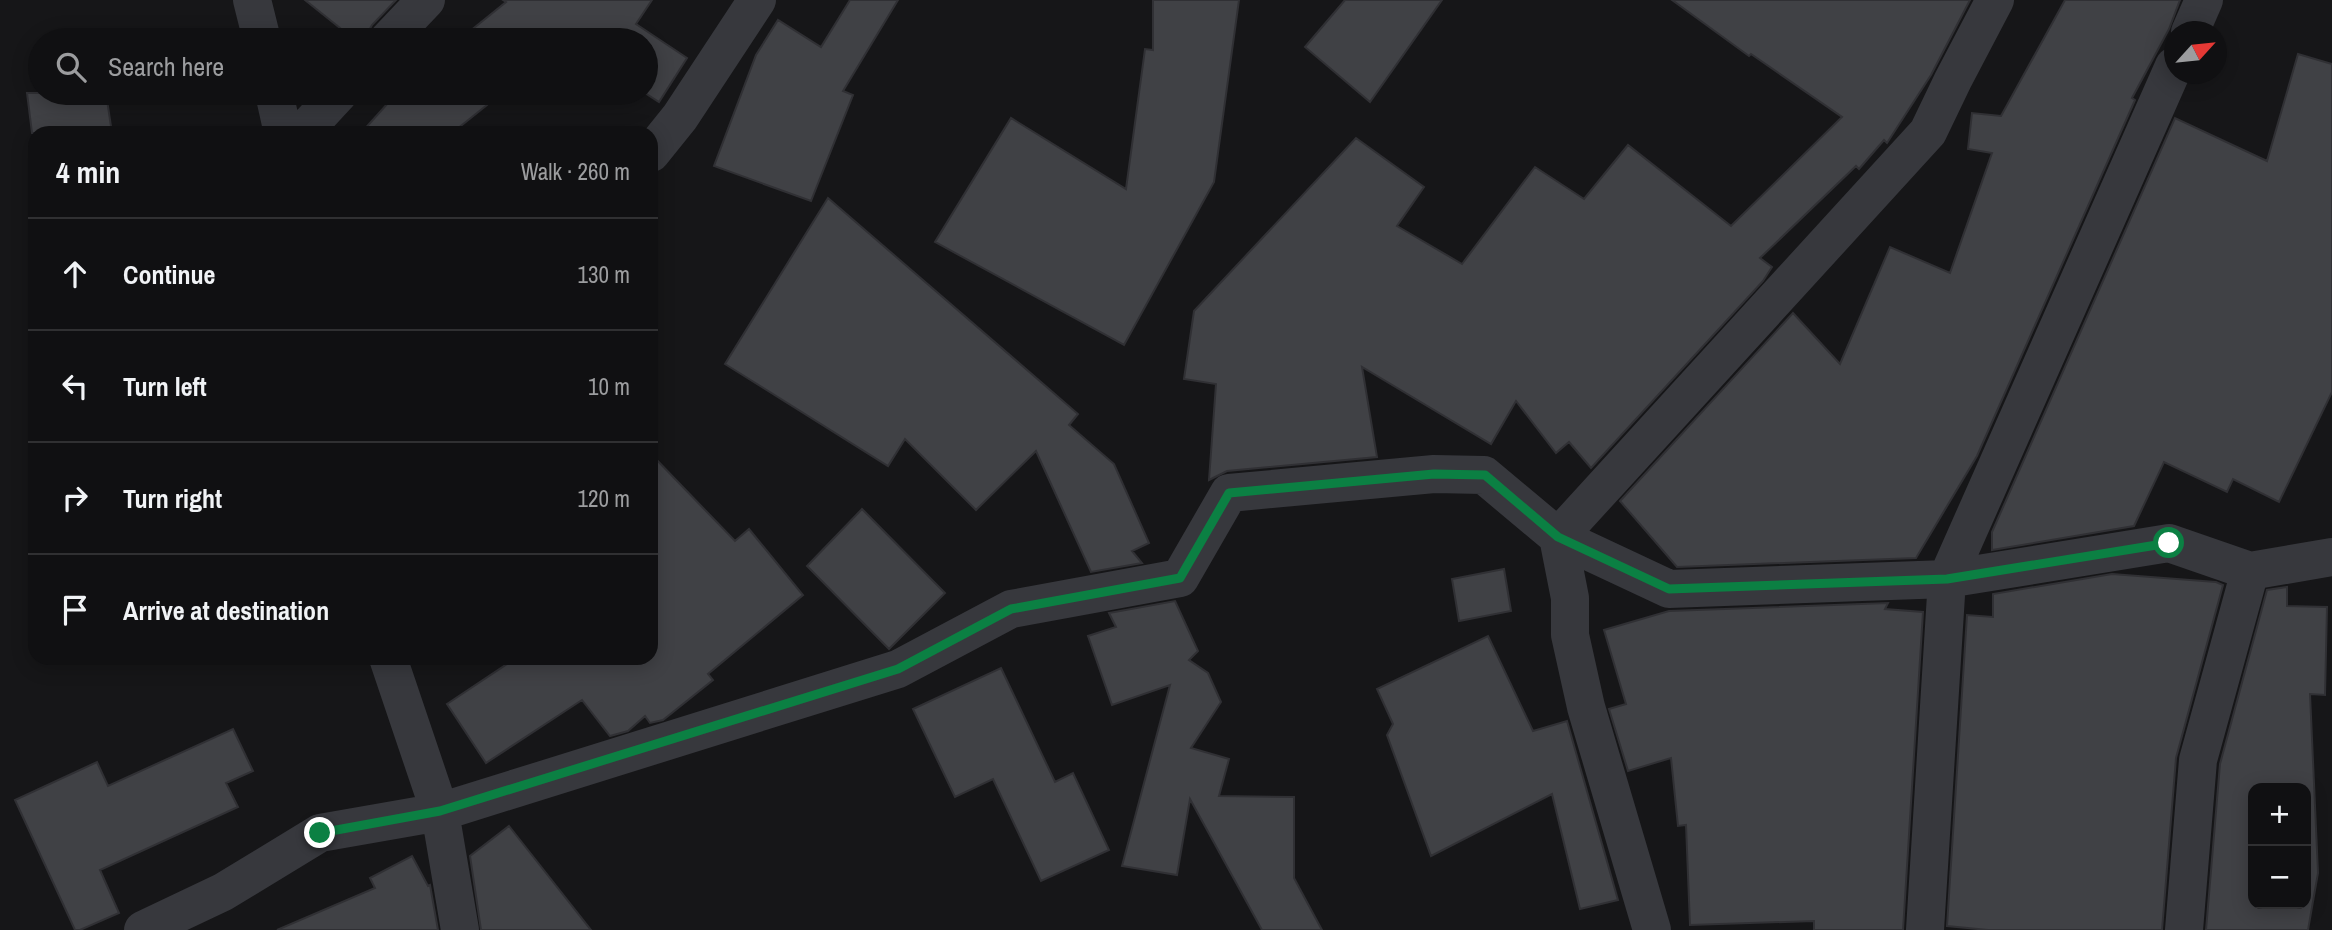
<!DOCTYPE html>
<meta charset="utf-8">
<style>
:root{--surface:#101012;--page:#19191b;--text:#f1f3f6;--muted:#9c9d9f;--line:#303032}
body{margin:0;font-family:"Archivo Narrow",sans-serif;background:var(--page);color:var(--text)}
.controls{position:absolute;right:21px;bottom:21px;display:grid;overflow:hidden;border-radius:14px;box-shadow:0 4px 18px #0003}
.controls button{width:63px;height:63px;display:grid;place-items:center;padding:0;border:0;border-bottom:2px solid var(--line);background:var(--surface);color:var(--text);font:35px sans-serif}
.compass{position:absolute;left:2164px;top:21px;width:63px;height:63px;border-radius:50%;background:var(--surface);box-shadow:0 4px 18px #0003;rotate:63deg}
.stop{position:absolute;width:21px;height:21px;margin:-16px;border:5px solid #0b8043;border-radius:50%;background:#fff}
.stop.end{background:#0b8043;border-color:#fff;box-shadow:0 2px 7px #0008}
.list{margin:0;padding:0;list-style:none}
h2{display:flex;justify-content:space-between;align-items:center;height:91px;margin:0;padding:0 28px;font-size:30px}
h2 small{font-size:23px;font-weight:400;color:var(--muted)}
.list li{display:grid;grid-template-columns:46px 1fr auto;gap:21px;align-items:center;box-sizing:border-box;height:112px;padding:0 28px;border-top:2px solid var(--line)}
.list b{display:block;font-size:26px;white-space:nowrap}
.list em{font-size:23px;font-style:normal;color:var(--muted)}
.icon{flex:none;width:38px;height:38px;fill:none;stroke:currentColor;stroke-width:2;stroke-linecap:round;stroke-linejoin:round}
.map{position:relative;flex:none;width:2332px;height:930px;overflow:hidden}
.search{position:absolute;background:var(--surface);box-shadow:0 4px 18px #0003;left:28px;top:28px;width:630px;height:77px;display:flex;align-items:center;gap:18px;box-sizing:border-box;padding:0 24px;border-radius:38px;color:var(--muted);font-size:26px}
.panel{position:absolute;background:var(--surface);box-shadow:0 4px 18px #0003;left:28px;top:126px;width:630px;height:539px;border-radius:21px}
.map>svg:first-child{display:block}
.building{fill:#404145;stroke:#303034;stroke-width:2;fill-rule:evenodd}
.lines{fill:none;stroke-linecap:round;stroke-linejoin:round}
.street{stroke:#37383d;stroke-width:38}
.route{stroke:#0b8043;stroke-width:9}
</style>
<div class="map">
<svg width="2332" height="930" viewBox="0 0 2332 930">
<rect width="100%" height="100%" fill="#161618"/>
<!-- building -->
<path class="building" d="M305 0H396L372 25 367 34V40H355Z
M503 0H652L636 24 687 58 659 102 645 93 646 40H459L506 2Z
M850 0H898L843 91 853 95 811 201 714 166 756 55 778 20 821 47Z
M1153 0H1239L1214 182 1124 345 935 242 1011 118 1126 189 1145 49 1153 50Z
M1345 0H1442L1370 102 1305 47Z
M1672 0H1970L1931 75 1887 143 1884 140 1859 169 1856 166 1760 258 1772 267 1763 281 1591 468 1569 442 1556 453 1516 401 1491 444 1362 367 1377 457 1227 471 1209 480 1216 384 1184 379 1194 311 1356 138 1424 187 1397 226 1462 264 1535 167 1584 199 1628 145 1731 226 1842 117 1751 54 1749 56Z
M2065 0H2180L2169 29 2132 98 2135 100 1977 456 1916 558 1677 567 1620 501 1793 313 1840 364 1890 247 1950 273 1992 153 1968 149 1972 113 2001 116Z
M2298 54 2332 64V392L2279 502 2233 479 2227 492 2164 462 2134 526 1992 550V532L2175 118 2267 161Z
M27 93H106L112 133H32Z
M397 93H502L452 133H361Z
M828 198 1078 414 1069 425 1114 464 1149 543 1132 551 1142 563 1091 572 1036 451 976 510 905 439 888 466 725 364Z
M651 454 735 541 749 529 803 595 708 674 713 680 663 720 650 723 645 716 628 731 610 736 582 700 486 763 447 704 516 658H651Z
M862 509 945 593 889 649 807 566Z
M1504 569 1511 611 1459 621 1452 579Z
M2112 574 2216 582 2223 585 2176 758 2162 930H1988L1947 926 1967 615 1993 617V594Z
M2287 587V606L2327 607 2325 695 2310 694 2318 873 2308 930H2206L2220 764 2267 590ZM2253 788H2306V904H2253Z
M1175 601 1198 651 1189 660 1208 673 1221 702 1191 748 1229 759 1219 796 1294 797V878L1322 930H1262L1190 799 1177 875 1122 866 1170 685 1112 705 1088 636 1116 627 1109 613Z
M1888 603 1885 609 1923 612 1903 930H1814V921L1690 925 1686 825 1678 826 1671 758 1628 771 1609 709 1626 704 1604 630 1669 611Z
M1488 636 1533 731 1567 721 1618 900 1580 909 1552 794 1431 856 1387 735 1393 724 1377 689Z
M1001 668 1055 782 1073 773 1109 850 1041 881 993 779 955 797 913 709Z
M233 729 253 771 226 783 238 807 100 870 119 913 80 930H75L15 800 97 762 108 786Z
M509 826 591 930H481L470 856Z
M412 856 428 886 430 885 438 930H277L375 888 370 878Z"/>
<g class="lines">
<!-- street -->
<path class="street" d="M252 0 262 40
M2190 32 2204 0
M388 40 426 0
M274 93 283 133
M302 133 339 93
M651 153 680 117 757 0
M388 658 440 812 460 930
M143 930 223 892 320 833 440 812 898 669 1011 609 1180 578 1229 493 1434 474 1484 475 1558 537 1669 589 1947 579 2169 543 2250 571
M1652 930 1586 707 1570 635V598L1558 537 1928 132 1953 80 1995 0
M1925 930 1947 579 2174 66
M2184 930 2198 760 2250 571 2332 557"/>
</g>
<g class="lines">
<!-- route -->
<path class="route" d="M320 833 440 811 898 669 1011 609 1180 578 1229 493 1434 474 1485 475 1558 537 1669 589 1947 579 2169 543"/>
</g>
</svg>
<div class="controls">
<button>+</button>
<button>−</button>
</div>
<svg class="compass" viewBox="-18 -18 36 36"><path d="M0-13l5 13h-10z" fill="#e53935"/><path d="M0 13l5-13h-10z" fill="#9c9d9f"/></svg>
<div class="stop" style="left:2169px;top:543px"></div>
<div class="stop end" style="left:320px;top:833px"></div>
<div class="search"><svg class="icon" aria-label="search" viewBox="0 0 24 24"><circle cx="10" cy="10" r="6"/><path d="M15 15l6 6"/></svg>Search here</div>
<section class="panel">
<h2>4 min<small>Walk · 260 m</small></h2>
<ul class="list">
<li><svg class="icon" aria-label="ahead" viewBox="0 0 24 24"><path d="M12 20V5M6 11l6-6 6 6"/></svg><div><b>Continue</b></div><em>130 m</em></li>
<li><svg class="icon" aria-label="left" viewBox="0 0 24 24"><path d="M17 20v-9H6M10 6l-5 5 5 5"/></svg><div><b>Turn left</b></div><em>10 m</em></li>
<li><svg class="icon" aria-label="right" viewBox="0 0 24 24"><path d="M7 20v-9h11M14 6l5 5-5 5"/></svg><div><b>Turn right</b></div><em>120 m</em></li>
<li><svg class="icon" aria-label="arrive" viewBox="0 0 24 24"><path d="M6 21V4h12l-3 4 3 4H6"/></svg><div><b>Arrive at destination</b></div></li>
</ul>
</section>
</div>
